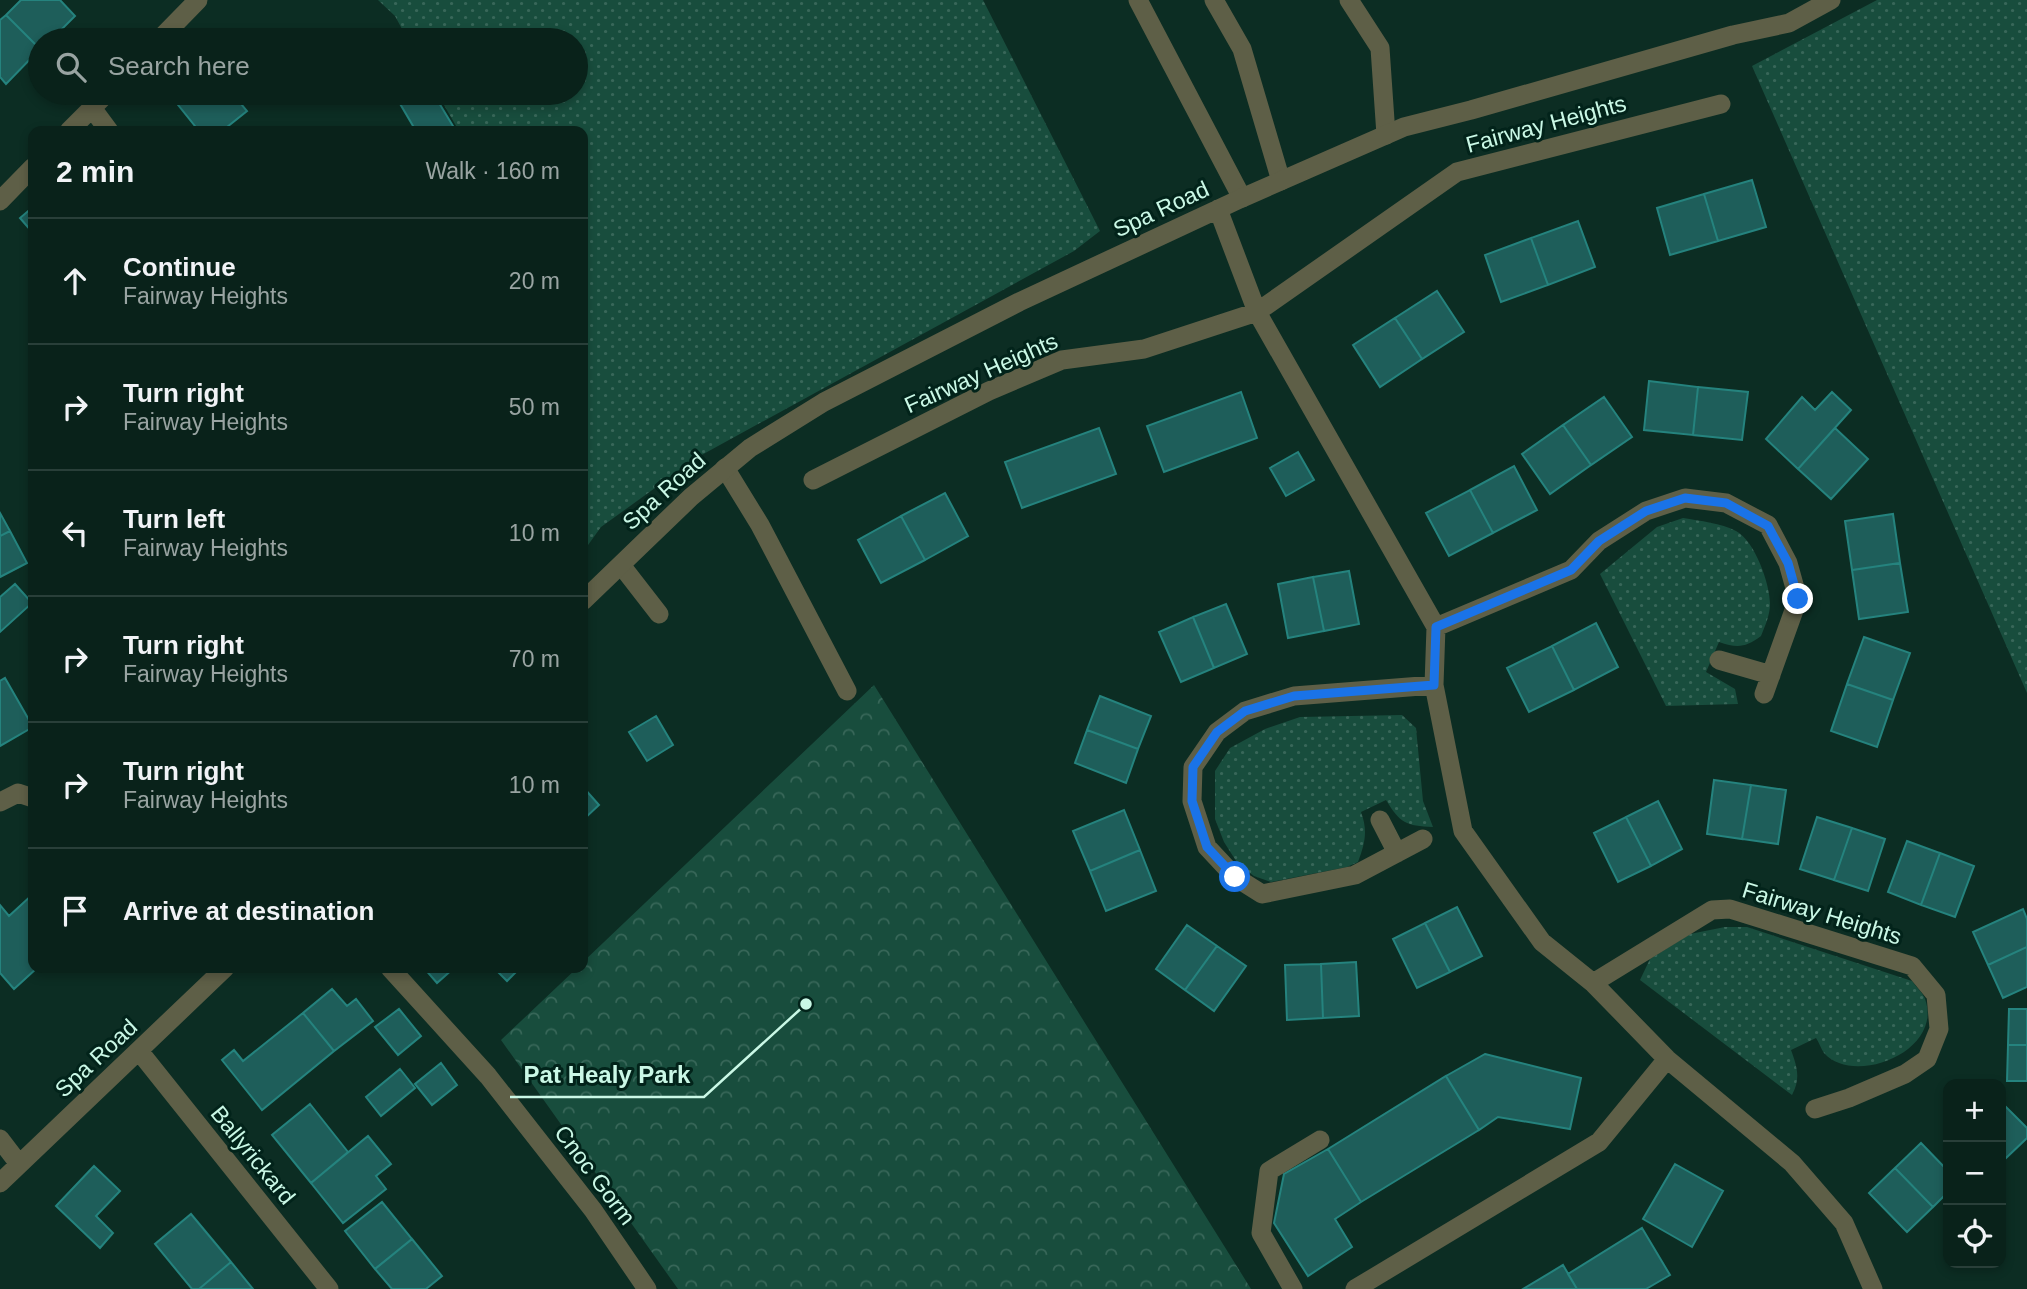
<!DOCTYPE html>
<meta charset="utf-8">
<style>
:root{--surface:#09221a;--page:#172f27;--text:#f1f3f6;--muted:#99a4a2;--line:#293f39}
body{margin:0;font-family:Helvetica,sans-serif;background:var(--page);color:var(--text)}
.controls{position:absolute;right:21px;bottom:21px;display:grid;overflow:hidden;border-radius:14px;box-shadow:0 4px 10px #0003}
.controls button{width:63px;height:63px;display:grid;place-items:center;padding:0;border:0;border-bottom:2px solid var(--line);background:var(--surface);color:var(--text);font:35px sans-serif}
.stop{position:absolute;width:21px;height:21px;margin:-16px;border:5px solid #1a73e8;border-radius:50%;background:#fff}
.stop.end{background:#1a73e8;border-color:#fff;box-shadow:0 2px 7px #0008}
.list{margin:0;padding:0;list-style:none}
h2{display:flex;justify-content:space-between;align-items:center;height:91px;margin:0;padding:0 28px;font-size:30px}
h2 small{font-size:23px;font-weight:400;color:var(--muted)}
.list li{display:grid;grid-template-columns:46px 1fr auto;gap:21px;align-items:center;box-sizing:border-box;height:126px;padding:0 28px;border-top:2px solid var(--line)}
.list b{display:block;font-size:26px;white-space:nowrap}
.list p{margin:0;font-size:23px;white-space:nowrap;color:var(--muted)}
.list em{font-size:23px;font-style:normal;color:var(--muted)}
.icon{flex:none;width:38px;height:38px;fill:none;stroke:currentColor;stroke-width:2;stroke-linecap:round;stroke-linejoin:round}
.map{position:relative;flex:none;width:2027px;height:1289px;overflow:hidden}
.search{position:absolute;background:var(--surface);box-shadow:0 4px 10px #0003;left:28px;top:28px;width:560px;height:77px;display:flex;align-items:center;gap:18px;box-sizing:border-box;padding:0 24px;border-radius:38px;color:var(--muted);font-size:26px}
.panel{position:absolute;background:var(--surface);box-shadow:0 4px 10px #0003;left:28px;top:126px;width:560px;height:847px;border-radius:14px}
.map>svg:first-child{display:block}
.grass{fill:url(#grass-dots)}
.park{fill:url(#park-crowns)}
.building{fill:#1e5e5a;stroke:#25837e;stroke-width:2}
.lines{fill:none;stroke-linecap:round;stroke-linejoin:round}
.service{stroke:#5e5f47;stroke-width:19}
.minor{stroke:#5e5f47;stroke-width:19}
.route{stroke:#1a73e8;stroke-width:9}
.labels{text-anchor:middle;stroke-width:6;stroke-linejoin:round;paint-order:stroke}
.street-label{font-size:23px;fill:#caf8e6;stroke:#02231a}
.leader{fill:none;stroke:#caf8e6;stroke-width:2.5}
.callout-dot{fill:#caf8e6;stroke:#02231a;stroke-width:2.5}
.callout-label{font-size:24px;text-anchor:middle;font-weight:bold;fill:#caf8e6;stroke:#02231a;stroke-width:6;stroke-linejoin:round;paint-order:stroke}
</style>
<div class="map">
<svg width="2027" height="1289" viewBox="0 0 2027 1289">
<defs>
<pattern id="grass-dots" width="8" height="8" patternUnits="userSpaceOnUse" patternTransform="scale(1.75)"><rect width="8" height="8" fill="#184d3d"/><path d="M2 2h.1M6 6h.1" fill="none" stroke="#386759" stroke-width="1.8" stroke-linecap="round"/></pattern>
<pattern id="park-crowns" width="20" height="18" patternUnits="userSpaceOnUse" patternTransform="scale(1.75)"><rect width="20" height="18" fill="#184d3d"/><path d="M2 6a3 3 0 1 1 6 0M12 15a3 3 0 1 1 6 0" fill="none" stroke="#386759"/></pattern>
</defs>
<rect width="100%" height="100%" fill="#0c2d23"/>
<!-- grass -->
<path class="grass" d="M378 0H983L1100 231 1074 251 698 457 601 527 583 552V131H459L437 93H576V40H408L395 16Z
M1877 0H2027V693L1752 66Z
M1683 518C1700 521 1721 523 1736 531 1755 541 1770 584 1770 604 1770 615 1765 626 1761 636 1745 648 1737 648 1719 642L1706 672 1735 689 1738 704 1666 706 1600 574 1657 527Z
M1402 715 1416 728 1423 801 1433 827C1406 826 1400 823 1386 800L1361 812C1368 831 1365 843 1358 862L1347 867 1271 882 1254 876 1238 864 1224 842 1215 819V771L1230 748 1265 729 1300 717Z
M1725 927H1747L1912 981C1916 987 1923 993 1925 999 1944 1051 1854 1087 1824 1053 1821 1049 1819 1042 1816 1038L1791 1050C1797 1067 1801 1078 1792 1095L1640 980 1650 959 1690 934Z"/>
<!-- park -->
<path class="park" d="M874 685 1251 1289H678L501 1040 577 968H583V962Z"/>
<!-- building -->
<path class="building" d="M21 0H60L75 16 51 40H40V49L6 15Z
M6 15 40 49 6 84 0 77V20Z
M184 93H232L247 111 222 131H199L175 101Z
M415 93H433L456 131H416L399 102Z
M1752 180 1766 227 1718 241 1704 194Z
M1704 194 1718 241 1670 255 1657 208Z
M33 207V233L20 218Z
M1578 221 1595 267 1548 285 1531 238Z
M1531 238 1548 285 1501 302 1485 255Z
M1437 291 1464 332 1422 359 1395 318Z
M1395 318 1422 359 1380 387 1353 345Z
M1649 381 1698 387 1693 435 1644 430Z
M1698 387 1748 392 1742 440 1693 435Z
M1241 392 1257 438 1164 472 1147 426Z
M1832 392 1851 410 1798 469 1766 439 1802 397 1815 410Z
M1604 397 1632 437 1591 465 1563 425Z
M1563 425 1591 465 1550 494 1522 454Z
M1099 428 1116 474 1022 508 1005 462Z
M1835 428 1868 459 1831 499 1798 469Z
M1298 452 1314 480 1286 496 1270 468Z
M1514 466 1537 510 1493 533 1470 490Z
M1470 490 1493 533 1449 556 1426 513Z
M945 493 968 536 925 560 901 516Z
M0 513 10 531 0 536Z
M1893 514 1900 563 1852 570 1845 521Z
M901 516 925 560 881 583 858 540Z
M10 531 27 563 0 577V536Z
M1900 563 1908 612 1859 619 1852 570Z
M1349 571 1359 624 1324 631 1313 577Z
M1313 577 1324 631 1288 638 1278 584Z
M15 584 32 603 0 632V597Z
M1226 604 1247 654 1214 668 1193 617Z
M1193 617 1214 668 1181 682 1159 632Z
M1596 623 1618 667 1574 690 1552 646Z
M1864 637 1910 653 1893 700 1847 684Z
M1552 646 1574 690 1529 712 1507 668Z
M5 678 33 727 0 746V681Z
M1847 684 1893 700 1877 747 1831 731Z
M1100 696 1151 716 1138 749 1087 730Z
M656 716 673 745 647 761 629 732Z
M1087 730 1138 749 1126 783 1075 763Z
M1714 780 1751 785 1742 839 1707 834Z
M1751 785 1786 790 1778 844 1742 839Z
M583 787 599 805 583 820Z
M1658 801 1682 849 1651 866 1626 817Z
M1124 810 1140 850 1090 871 1073 831Z
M1626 817 1651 866 1618 882 1594 833Z
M1817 817 1852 828 1834 880 1800 869Z
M1852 828 1885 839 1868 891 1834 880Z
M1907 841 1940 853 1921 905 1888 892Z
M1140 850 1156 891 1106 911 1090 871Z
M1940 853 1974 866 1955 917 1921 905Z
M33 894V968H37L14 989 0 973V905L9 916Z
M1457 907 1482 956 1450 972 1425 923Z
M2023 909 2027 919V947L1988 965 1973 932Z
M1425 923 1450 972 1417 988 1393 939Z
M1187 925 1217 946 1185 990 1156 969Z
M1217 946 1246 966 1214 1011 1185 990Z
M2027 947V987L2003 998 1988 965Z
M1356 962 1359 1016 1323 1018 1321 964Z
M1321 964 1323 1018 1287 1020 1285 965Z
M424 968H454L437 983Z
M494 968H520L507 981Z
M332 989 347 1006 356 999 373 1021 334 1051 303 1013Z
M399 1009 421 1036 398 1055 375 1027Z
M2009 1009H2027V1045H2008Z
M303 1013 334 1051 262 1110 222 1060 234 1050 243 1061Z
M2008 1045H2027V1081H2007Z
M1485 1054 1581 1078 1570 1129 1498 1117 1479 1130 1446 1076Z
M441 1063 457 1085 432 1105 415 1084Z
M400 1069 415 1088 381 1116 366 1097Z
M1446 1076 1479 1130 1361 1202 1328 1149Z
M2001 1102 2027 1128V1138L2006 1158 2001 1153Z
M310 1104 348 1152 311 1183 272 1135Z
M368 1136 391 1164 376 1176 386 1189 343 1223 311 1183Z
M1921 1143 1948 1171V1192L1933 1207 1895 1168Z
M1328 1149 1361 1202 1335 1219 1352 1247 1308 1276 1274 1223 1284 1174Z
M1675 1164 1723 1191 1692 1247 1643 1219Z
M94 1166 120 1191 96 1216 113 1233 100 1248 56 1206Z
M1895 1168 1933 1207 1907 1232 1869 1193Z
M382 1202 412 1239 375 1269 345 1231Z
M191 1214 231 1262 199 1289H192L155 1244Z
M1642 1228 1670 1275 1646 1289H1577L1568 1274Z
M412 1239 442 1276 426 1289H392L375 1269Z
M231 1262 253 1289H199Z
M1563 1265 1577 1289H1523Z"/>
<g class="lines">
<!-- service -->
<path class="service" d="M1138 0 1242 198
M1214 0 1242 49 1281 181
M1349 0 1380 48 1386 135
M725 468 760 525 847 691
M621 565 659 614"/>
<!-- minor -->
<path class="minor" d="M159 40 198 0
M107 93 92 108 109 131
M69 131 92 108
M0 201 33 167
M1218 209 1257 312 1436 627 1434 685 1463 831 1542 942 1593 983 1667 1059 1792 1163 1844 1223 1873 1289
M813 480 989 391 1062 360 1144 349 1257 312 1457 172 1721 104
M583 601 691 497 750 448 824 402 1019 302 1242 198 1404 127 1471 110 1733 35 1789 23 1831 0
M1436 627 1571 570 1599 541 1646 511 1685 498 1726 503 1768 525 1788 563 1798 599 1764 694
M1719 660 1771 675
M0 802 18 793 33 798
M1380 820 1397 853
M1423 839 1355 875 1262 894 1235 877 1207 847 1192 801 1193 767 1217 732 1245 711 1294 696 1434 685
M390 968 488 1076 593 1210 647 1289
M1593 983 1712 910 1730 909 1912 966 1936 995 1939 1029 1927 1059 1905 1074 1849 1098 1815 1109
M139 1051 329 1289
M0 1139 19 1164
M0 1183 225 968
M1293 1289 1261 1233 1269 1171 1320 1140
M1355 1289 1599 1142 1667 1059"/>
</g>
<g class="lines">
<!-- route -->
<path class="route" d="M1235 877 1207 847 1192 801 1193 767 1217 732 1245 711 1294 696 1434 685 1436 627 1571 570 1599 541 1646 511 1685 498 1726 503 1768 526 1788 563 1798 599"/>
</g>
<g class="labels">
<!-- street labels -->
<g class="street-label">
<text transform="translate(1546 124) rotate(-15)" y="8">Fairway Heights</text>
<text transform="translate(1161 209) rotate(-25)" y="8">Spa Road</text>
<text transform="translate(981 373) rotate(-24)" y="8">Fairway Heights</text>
<text transform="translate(664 491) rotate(-42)" y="8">Spa Road</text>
<text transform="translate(1822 913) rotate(17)" y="8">Fairway Heights</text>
<text transform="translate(96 1058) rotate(-43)" y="8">Spa Road</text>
<text transform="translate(253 1155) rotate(51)" y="8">Ballyrickard</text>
<text transform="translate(595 1175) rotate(53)" y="8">Cnoc Gorm</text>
</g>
</g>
<!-- callouts -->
<path class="leader" d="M806 1004L704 1097H510"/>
<circle class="callout-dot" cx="806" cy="1004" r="7"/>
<g class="callout-label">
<text x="607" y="1083">Pat Healy Park</text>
</g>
</svg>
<div class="controls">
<button>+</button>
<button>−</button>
<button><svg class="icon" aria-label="locate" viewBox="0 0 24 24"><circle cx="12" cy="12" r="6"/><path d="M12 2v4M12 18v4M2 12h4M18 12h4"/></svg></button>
</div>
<div class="stop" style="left:1235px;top:877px"></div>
<div class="stop end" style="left:1798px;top:599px"></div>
<div class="search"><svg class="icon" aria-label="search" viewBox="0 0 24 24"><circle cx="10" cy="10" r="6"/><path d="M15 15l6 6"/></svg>Search here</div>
<section class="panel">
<h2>2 min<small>Walk · 160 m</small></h2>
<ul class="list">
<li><svg class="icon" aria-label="ahead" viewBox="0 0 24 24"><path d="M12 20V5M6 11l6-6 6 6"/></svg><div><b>Continue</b><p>Fairway Heights</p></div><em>20 m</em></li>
<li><svg class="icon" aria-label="right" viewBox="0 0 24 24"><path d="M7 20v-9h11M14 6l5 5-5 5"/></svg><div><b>Turn right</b><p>Fairway Heights</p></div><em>50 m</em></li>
<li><svg class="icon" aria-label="left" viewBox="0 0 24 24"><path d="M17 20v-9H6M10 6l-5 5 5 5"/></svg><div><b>Turn left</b><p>Fairway Heights</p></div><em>10 m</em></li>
<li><svg class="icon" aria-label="right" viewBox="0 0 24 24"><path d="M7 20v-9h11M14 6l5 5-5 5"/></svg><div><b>Turn right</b><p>Fairway Heights</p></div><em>70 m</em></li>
<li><svg class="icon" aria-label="right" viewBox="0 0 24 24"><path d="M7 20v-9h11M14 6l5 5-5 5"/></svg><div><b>Turn right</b><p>Fairway Heights</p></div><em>10 m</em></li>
<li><svg class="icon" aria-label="arrive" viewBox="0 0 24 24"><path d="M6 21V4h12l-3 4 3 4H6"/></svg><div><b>Arrive at destination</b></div></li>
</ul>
</section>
</div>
